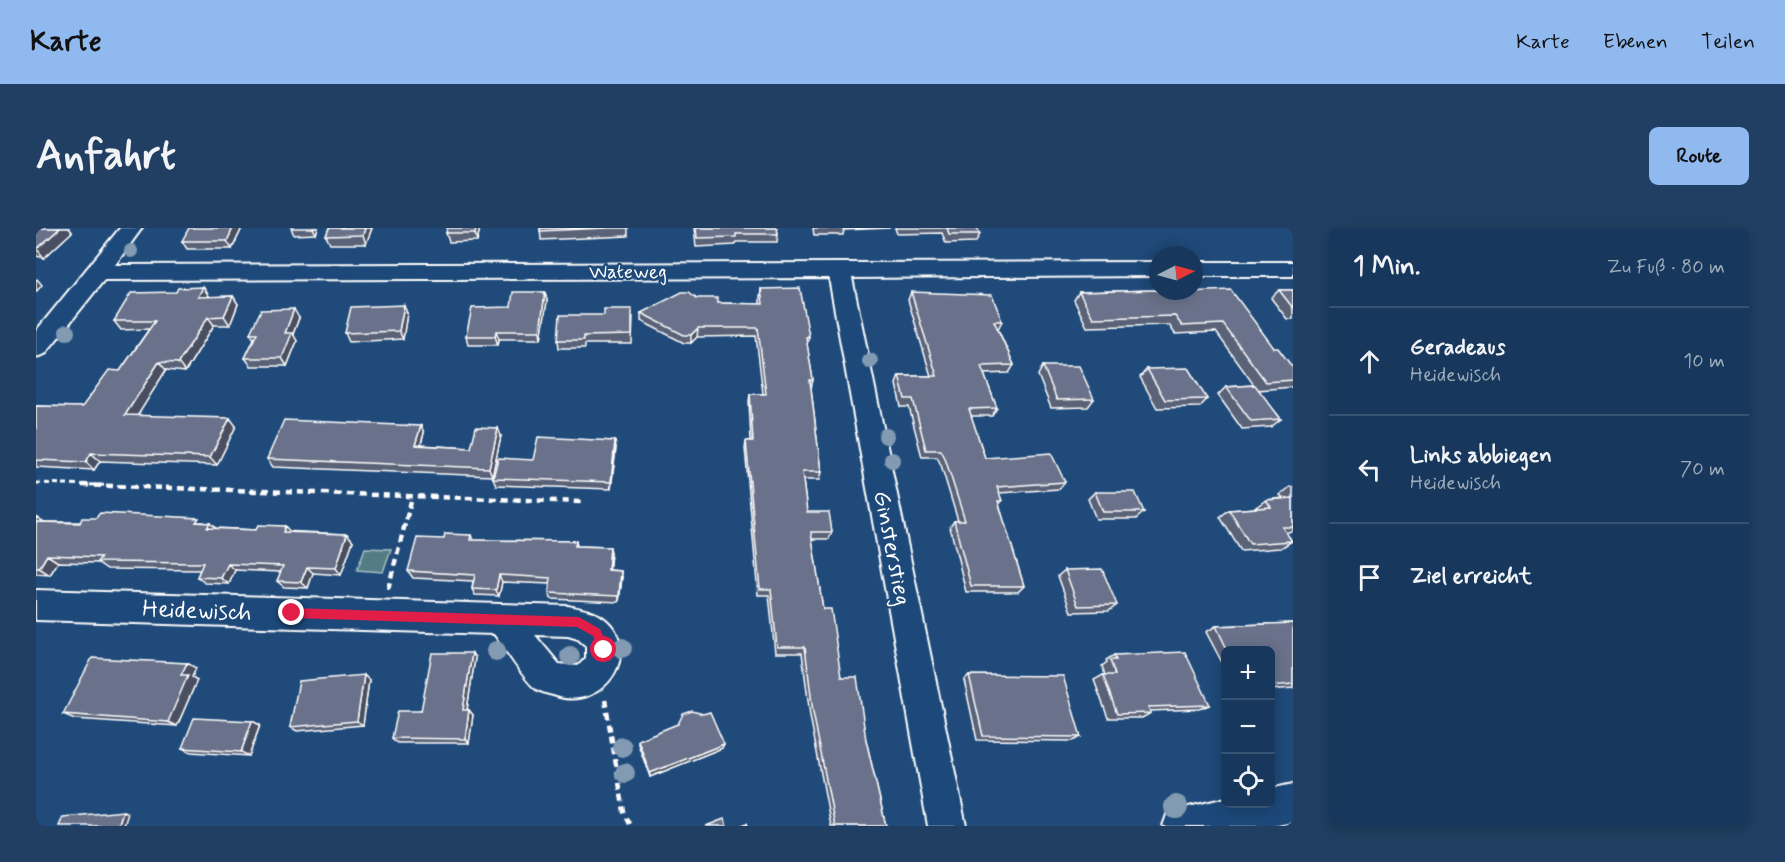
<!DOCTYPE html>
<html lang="de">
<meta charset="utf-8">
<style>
:root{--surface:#17385c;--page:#203f62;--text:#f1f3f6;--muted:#9eacbb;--line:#365272;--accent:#90b9f0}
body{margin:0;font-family:Mynerve,sans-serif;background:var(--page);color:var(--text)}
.controls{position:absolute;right:18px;bottom:18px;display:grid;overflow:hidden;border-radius:9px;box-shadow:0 3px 15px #0003}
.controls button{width:54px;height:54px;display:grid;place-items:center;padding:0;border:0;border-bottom:2px solid var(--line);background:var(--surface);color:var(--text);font:30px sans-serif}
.compass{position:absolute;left:1113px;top:18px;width:54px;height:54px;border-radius:50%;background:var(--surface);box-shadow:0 3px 15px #0003;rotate:84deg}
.stop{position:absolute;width:18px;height:18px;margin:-14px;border:4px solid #e11d48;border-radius:50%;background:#fff}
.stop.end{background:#e11d48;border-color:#fff;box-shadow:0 2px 6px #0008}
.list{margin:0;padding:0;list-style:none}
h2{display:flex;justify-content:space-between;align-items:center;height:78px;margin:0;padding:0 24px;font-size:26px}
h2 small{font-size:20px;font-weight:400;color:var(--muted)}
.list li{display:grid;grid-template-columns:39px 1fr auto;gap:18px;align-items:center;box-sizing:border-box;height:108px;padding:0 24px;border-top:2px solid var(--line)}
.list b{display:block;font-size:22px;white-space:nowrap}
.list p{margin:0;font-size:20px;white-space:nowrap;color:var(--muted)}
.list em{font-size:20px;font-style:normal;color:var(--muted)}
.icon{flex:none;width:33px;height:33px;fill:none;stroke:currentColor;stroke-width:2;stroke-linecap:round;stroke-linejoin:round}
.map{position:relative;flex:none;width:1257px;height:598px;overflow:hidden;border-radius:9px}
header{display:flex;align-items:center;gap:36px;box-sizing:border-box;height:84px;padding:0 30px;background:var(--accent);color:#111}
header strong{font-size:28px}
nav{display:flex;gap:33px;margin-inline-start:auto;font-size:21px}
.intro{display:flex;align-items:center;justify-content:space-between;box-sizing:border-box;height:144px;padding:0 36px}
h1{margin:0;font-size:42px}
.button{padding:15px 27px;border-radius:9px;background:var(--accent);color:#111;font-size:21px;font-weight:700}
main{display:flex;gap:36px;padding:0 36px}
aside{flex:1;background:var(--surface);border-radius:9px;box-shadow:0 3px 15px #0003}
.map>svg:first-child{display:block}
.green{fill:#537d84;stroke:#a9bec2;stroke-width:1.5}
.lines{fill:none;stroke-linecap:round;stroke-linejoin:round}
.minor-casing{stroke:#fff;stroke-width:4}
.path-far1{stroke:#fff;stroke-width:3;stroke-dasharray:5 4;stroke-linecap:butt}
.path{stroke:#fff;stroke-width:4.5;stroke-dasharray:7 5;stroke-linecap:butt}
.minor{fill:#1f4a7a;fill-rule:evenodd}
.tree{fill:#839bb2}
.wall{fill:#5a6277;stroke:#fff;stroke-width:1.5}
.shaded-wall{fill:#4a5061;stroke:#fff;stroke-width:1.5}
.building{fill:#69728a;stroke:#fff;stroke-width:1.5}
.route{fill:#e11d48}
.labels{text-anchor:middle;stroke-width:4.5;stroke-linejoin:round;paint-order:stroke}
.far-street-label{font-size:20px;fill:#fff;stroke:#1f4a7a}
.street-label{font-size:24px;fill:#fff;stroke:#1f4a7a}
</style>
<header>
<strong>Karte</strong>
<nav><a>Karte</a><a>Ebenen</a><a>Teilen</a></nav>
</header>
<div class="intro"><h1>Anfahrt</h1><a class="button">Route</a></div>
<main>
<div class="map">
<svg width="1257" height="598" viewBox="0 0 1257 598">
<rect width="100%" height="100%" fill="#1f4a7a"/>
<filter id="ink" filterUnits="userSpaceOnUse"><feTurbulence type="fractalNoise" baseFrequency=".0167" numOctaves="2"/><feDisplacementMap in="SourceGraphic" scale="12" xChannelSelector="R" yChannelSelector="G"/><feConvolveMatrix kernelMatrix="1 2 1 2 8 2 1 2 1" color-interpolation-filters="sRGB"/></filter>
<g filter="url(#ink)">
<!-- green -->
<path class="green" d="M329 320 355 321 347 344 321 342Z"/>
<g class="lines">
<defs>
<path id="minor" d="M84 0H106L79 37 1122 34V48L816 50 930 598H892L793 50 68 52 9 126 0 129V103Z
M1158 34H1257V48H1158Z
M0 362 532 378C542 380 554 382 563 387 611 416 571 487 517 467 512 466 505 464 500 461 488 452 468 419 458 406L0 392ZM499 407 532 408 542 411 550 418V430L542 438 523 436Z
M1257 556V594L1237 598H1127L1132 584 1190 570V576H1234V561Z"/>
</defs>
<!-- minor casing -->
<use href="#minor" class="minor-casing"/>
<!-- path-far1 -->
<path class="path-far1" d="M0 255 89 258"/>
<!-- path -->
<path class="path" d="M46 257 548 274
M352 361 376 269
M569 472 588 584 595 598"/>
<!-- minor -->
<use href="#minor" class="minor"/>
</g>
<!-- trees -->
<g class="tree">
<circle cx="95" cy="23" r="7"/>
<circle cx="31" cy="104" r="8"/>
<circle cx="834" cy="133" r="8"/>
<circle cx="850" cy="208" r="8"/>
<circle cx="856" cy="232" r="8"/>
<circle cx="586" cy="420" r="10"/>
<circle cx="460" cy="423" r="10"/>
<circle cx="534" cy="428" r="10"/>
<circle cx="586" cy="519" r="10"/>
<circle cx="589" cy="545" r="10"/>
<circle cx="1140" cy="579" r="12"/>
</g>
<!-- wall -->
<path class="wall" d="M0 0H33L36 4 8 30 0 28Z
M206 0 196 21H151L146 13Z
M255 0H282L280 6 258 7Z
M293 0H336L330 16H294L290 8Z
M444 0 441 13 413 14 410 5Z
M504 0H592V8L505 12Z
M658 0H741L742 6 741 14H700L699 17 660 19Z
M777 0H854L808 2 807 7H778Z
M859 0H941L944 6 940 14 910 15 906 5 861 6Z
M167 59 173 68 172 69 197 68 202 76 194 97H178L149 144 130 142 101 187 200 198 181 237 64 233 58 242 0 239V178L46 179 84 143 113 101 85 102 78 93 140 64Z
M1121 60 1150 64 1238 120 1257 140V159L1222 162 1245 191 1235 199 1206 201 1182 167 1190 159 1218 157 1180 104 1139 106 1133 97 1051 99 1038 72 1043 64 1119 62Z
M725 61 773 108 771 117 777 152 775 160 785 244 783 252H767L771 284 796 304 793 311H776L787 381 805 449 830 512 850 598H795L774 488 766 425H739L733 367H722L709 220 710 213H715L713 174 714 166H727L720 108 661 109 655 115H648L605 93V85L661 70 681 75 724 76V69Z
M1243 62H1257V91H1251L1235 70Z
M509 64 511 73 505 111H463L462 117H432L430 108 475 79Z
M875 64 966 93 962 101 978 137 973 145 948 146 961 180 956 188H935L949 230 1029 254 1023 261 963 265 966 273 963 277 988 358 982 364H930L914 299 918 293H922L905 237 901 229H886L873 179H865L860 156 863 148H895L872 72Z
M371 85 367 111 313 114 309 105Z
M597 89 596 116H549V120H523L522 112Z
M263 90 257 106 261 113 251 138H215L209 130 218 111 214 105Z
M1007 138 1058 171 1052 179 1015 180 1002 147Z
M1111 141 1171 171 1164 179 1121 180 1104 149Z
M385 198 388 205 385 217 435 220 465 208 456 248 237 239 231 231Z
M579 213 580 220 575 261 460 257 457 250 497 232Z
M1254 259H1257V302L1250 305 1256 313 1245 320 1205 323 1184 289 1193 282 1221 280 1220 279 1230 272 1247 270 1244 267Z
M1059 264 1108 284 1100 291H1060L1052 271Z
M0 289 8 294H167L180 300 311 306 317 313 305 347 277 345 272 360 248 359 241 353 245 344 199 342 193 356 169 355 161 349 164 342 71 341 62 335 22 334 14 347 0 346Z
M435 307 437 312 540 313 541 318 574 319 575 325 573 342 585 343 586 349 583 374 515 371 513 365 514 356 466 354 463 368 439 367 436 361 437 353 377 350 372 343 408 311Z
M1029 342 1081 377 1073 383 1035 384 1022 348Z
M1257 395V460L1234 462V423H1190V442L1170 404 1180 398Z
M1078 427 1174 477 1163 481 1114 483 1115 485 1106 490H1072L1058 452 1067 447H1069L1066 438 1071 434 1070 432Z
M439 430 431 482H433L437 487 433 515H361L356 510Z
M160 440 156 449 161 452 141 498 39 491 27 486Z
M933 447 1045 509 1037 513 941 512 928 452Z
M333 452 327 497 261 503 254 499Z
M667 486 686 520 614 549 602 516V512Z
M216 493 224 497 213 528 155 524 146 520Z"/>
<!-- shaded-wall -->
<path class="shaded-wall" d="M24 0H33L36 4 8 30 1 21Z
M197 0H206L196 21 191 13Z
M277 0H282L280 6Z
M329 0H336L330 16 327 7Z
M440 0H444L441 13 439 5Z
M1 51 6 57 0 64V52Z
M167 59 173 68 168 77 162 69Z
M509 64 511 73 505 111 504 103Z
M197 68 202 76 194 97 188 88Z
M368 77 371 85 367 111 363 103Z
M258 81 263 90 257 106 261 113 251 138 246 130 249 105Z
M172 89 178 97 149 144 142 135Z
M662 100 661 109 655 115V107Z
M460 103 463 111 462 117 459 108Z
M123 134 130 142 97 195 89 187Z
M194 190 200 198 181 237 174 229Z
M385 198 388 205 382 225 379 217Z
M462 200 465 208 456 248 453 240Z
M579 213 580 220 575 261V254Z
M55 225 64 233 58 242 50 234Z
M0 289 9 295 0 297Z
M174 295 181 302 171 300Z
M249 298 255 305 247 304Z
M311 306 317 313 305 347 300 340Z
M574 319 575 325 573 349 572 342Z
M11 327 22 334 14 347 3 340Z
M192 336 199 342 193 356 185 350Z
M271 339 277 345 272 360 265 354Z
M585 343 586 349 583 374V368Z
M463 347 466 354 463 368 460 362Z
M436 425 439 430 430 487 427 482Z
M151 435 160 440 156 449 161 452 141 498 132 494 145 447Z
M328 447 333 452 327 497 321 493Z
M433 482 437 487 433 515 429 511Z
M216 493 224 497 213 528 205 524Z
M688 516 686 520 614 549V545Z
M87 583 92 585 88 598H82Z"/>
<!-- building -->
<path class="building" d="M0 0H24L1 21H0Z
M153 0H197L191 13H146Z
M293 0H329L327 7 290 8Z
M411 0H440L439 5H410Z
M504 0H570L504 3Z
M660 0H741L742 6H700V9L661 10Z
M911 0H941L944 6H913Z
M167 59 162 69 197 68 188 88 172 89 142 135 123 134 89 187 194 190 174 229 55 225 50 234 0 232V178L46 179 73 142 84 143 119 93H78L95 65 140 64 142 60Z
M764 60 773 108 770 109 777 152H774L785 244H766L771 284H793L796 304H775L787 381H795L805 449H821L830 512 850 598H799L777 484 769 419H741L735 361H724L710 213H717L714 166H730L722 100H662L655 107H648L605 85 646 64H653L661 70H681V75L727 76 725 61Z
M1122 62V63H1149L1150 64 1195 62 1238 120H1242L1257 140V152L1230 154 1187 96 1146 98 1139 88 1057 90 1043 64Z
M1243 62H1257V80Z
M477 64H509L504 103H460L459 108H430L436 80 475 79Z
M875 64 956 67 966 93H958L978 137 945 138 961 180 933 181 949 230 1015 225 1029 254 961 259 966 273H962L988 358H935L918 293H929L909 230 905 222H890L877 171H869L863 148H901Z
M368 77 363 103 309 105 315 79Z
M258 81 249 105H256L246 130H209L221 105H214L225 82Z
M568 81H596V107L548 108V112H522L524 87H568Z
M1007 138H1043L1058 171 1021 172Z
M1152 140 1171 171 1129 172 1111 141Z
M1219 157 1245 191 1215 193 1190 159Z
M248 192 385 198 379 217 435 220 440 199 462 200 453 240 231 231Z
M502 209 579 213 575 254 457 250 462 230 497 232Z
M1059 264H1099L1108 284H1067Z
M1257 270V299H1246L1256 313 1214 316 1193 282 1235 279 1230 272Z
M64 285 163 290 160 294 174 295 171 300 220 302 222 297 249 298 247 304 311 306 300 340 271 339 265 354 241 353 247 338 192 336 185 350 161 349 167 335 61 334 65 329 11 327 3 340H0V294L44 295 46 290H60Z
M409 306 435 307 434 312 540 313 539 318 574 319 572 342 585 343 583 368 513 365 515 350 463 347 460 362 436 361 439 347 372 343 381 310 408 311Z
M1066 341 1081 377 1042 378 1029 342Z
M1257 395V456L1234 458V423H1192L1180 398Z
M1149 424 1174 477 1112 479 1115 485 1081 486 1067 447H1079L1074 432H1080L1078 427Z
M396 425H436L427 482H433L429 511 356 510 362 483H385Z
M56 430 151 435 145 447H152L132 494 27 486Z
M328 447 321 493 254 499 263 453Z
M933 447 1027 448 1045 509 947 508Z
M656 483 667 486 674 484 688 516 614 545 602 512 642 496 647 486Z
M158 490 216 493 205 524 146 520Z
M87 583 82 598H23L27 589Z
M688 591 691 598H670Z
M711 595 712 598H704Z"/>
</g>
<!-- route -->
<path class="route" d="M256 380 543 389 564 401 574 422 572 426H565L557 408 541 399 256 390 251 385Z"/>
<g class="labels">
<!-- far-street labels -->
<g class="far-street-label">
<text x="592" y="50">Wateweg</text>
</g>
<!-- street labels -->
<g class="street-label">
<text transform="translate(857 320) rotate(79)" y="8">Ginsterstieg</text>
<text transform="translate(161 382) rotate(2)" y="8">Heidewisch</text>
</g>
</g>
</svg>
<div class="controls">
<button>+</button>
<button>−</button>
<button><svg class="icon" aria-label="locate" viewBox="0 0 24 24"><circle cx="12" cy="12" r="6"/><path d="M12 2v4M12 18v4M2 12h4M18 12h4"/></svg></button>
</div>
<svg class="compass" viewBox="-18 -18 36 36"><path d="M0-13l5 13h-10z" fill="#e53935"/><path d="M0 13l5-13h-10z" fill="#9eacbb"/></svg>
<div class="stop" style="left:568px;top:422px"></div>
<div class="stop end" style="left:256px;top:385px"></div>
</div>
<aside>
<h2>1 Min.<small>Zu Fuß · 80 m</small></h2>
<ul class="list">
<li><svg class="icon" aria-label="ahead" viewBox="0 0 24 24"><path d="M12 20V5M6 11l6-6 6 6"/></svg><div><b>Geradeaus</b><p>Heidewisch</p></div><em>10 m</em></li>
<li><svg class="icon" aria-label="left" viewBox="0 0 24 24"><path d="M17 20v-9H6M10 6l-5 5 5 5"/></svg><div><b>Links abbiegen</b><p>Heidewisch</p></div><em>70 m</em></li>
<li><svg class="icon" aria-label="arrive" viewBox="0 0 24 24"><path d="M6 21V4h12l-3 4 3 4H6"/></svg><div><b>Ziel erreicht</b></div></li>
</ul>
</aside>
</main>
